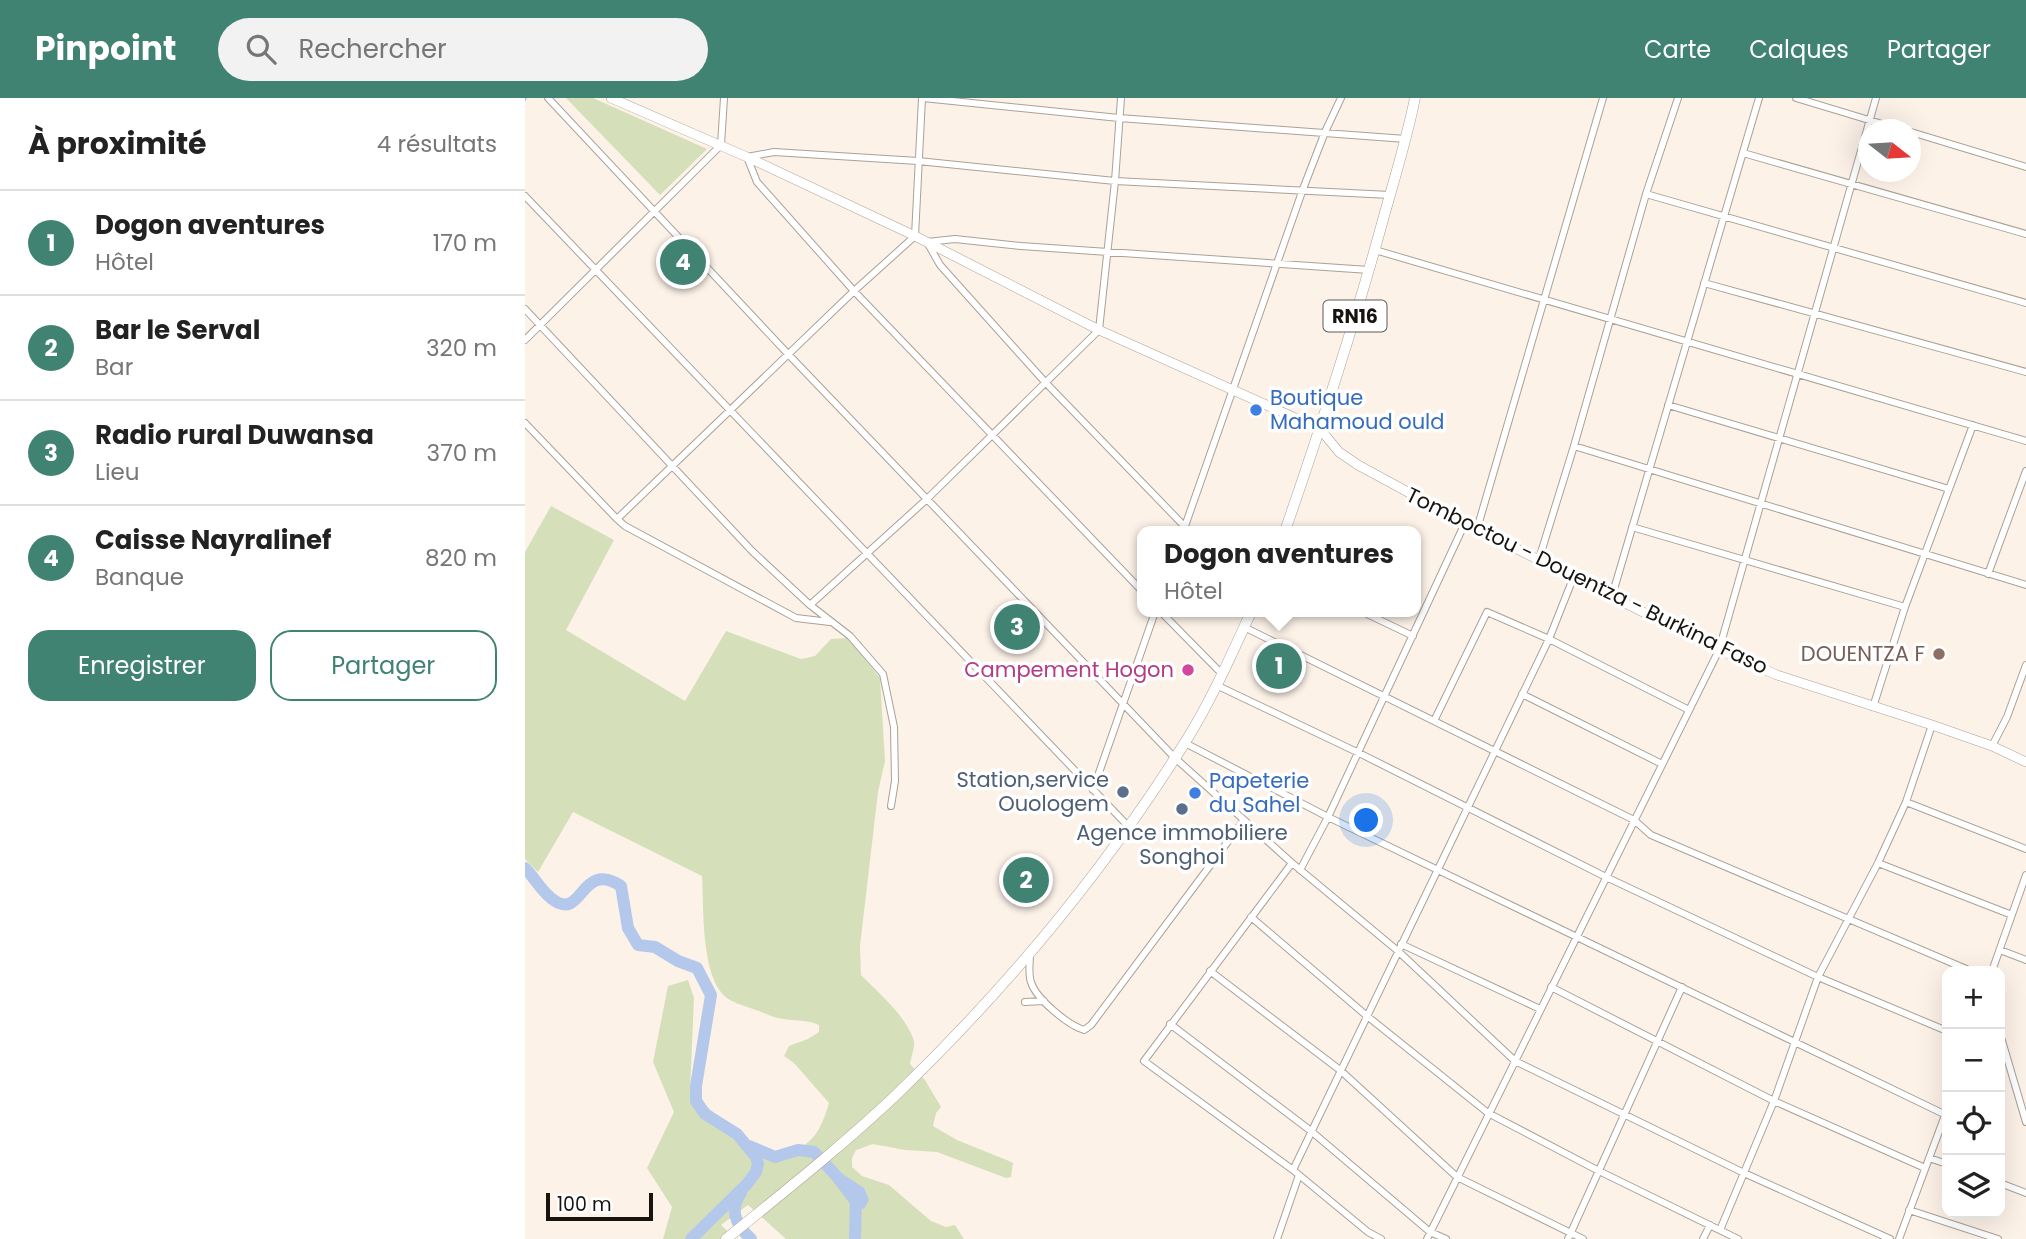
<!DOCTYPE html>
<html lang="fr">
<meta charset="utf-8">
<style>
:root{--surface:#fff;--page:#f2f2f2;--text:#222;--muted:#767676;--line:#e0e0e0;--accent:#418373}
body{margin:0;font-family:Poppins,sans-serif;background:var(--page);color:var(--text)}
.controls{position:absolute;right:21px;bottom:21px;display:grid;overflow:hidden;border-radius:14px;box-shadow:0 7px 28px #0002}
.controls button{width:63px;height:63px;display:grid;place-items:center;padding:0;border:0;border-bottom:2px solid var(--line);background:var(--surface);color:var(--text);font:35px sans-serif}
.compass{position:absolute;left:1333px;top:21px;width:63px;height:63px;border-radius:50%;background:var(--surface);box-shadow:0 7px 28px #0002;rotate:107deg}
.scale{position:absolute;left:21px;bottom:18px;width:107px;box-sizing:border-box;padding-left:7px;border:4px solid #171410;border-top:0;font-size:19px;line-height:24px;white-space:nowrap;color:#171410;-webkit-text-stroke:5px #fff;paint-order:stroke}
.you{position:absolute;left:842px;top:723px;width:24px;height:24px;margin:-18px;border:5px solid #fff;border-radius:50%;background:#1a73e8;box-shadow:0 0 0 10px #1a73e833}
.badge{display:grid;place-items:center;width:46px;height:46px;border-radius:50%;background:var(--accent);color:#fff;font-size:23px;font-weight:700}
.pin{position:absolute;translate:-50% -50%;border:4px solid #fff;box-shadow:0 2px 7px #0006}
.popup{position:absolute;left:612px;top:428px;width:284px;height:91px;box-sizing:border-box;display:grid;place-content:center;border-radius:14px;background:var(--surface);filter:drop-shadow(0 2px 5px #0005);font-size:23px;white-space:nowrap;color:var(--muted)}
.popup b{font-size:26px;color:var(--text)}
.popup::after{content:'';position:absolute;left:50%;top:100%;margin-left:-14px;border:14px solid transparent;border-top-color:var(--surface)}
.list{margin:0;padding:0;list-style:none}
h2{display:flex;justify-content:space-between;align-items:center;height:91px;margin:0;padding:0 28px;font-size:30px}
h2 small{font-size:23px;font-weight:400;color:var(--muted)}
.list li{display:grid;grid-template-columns:46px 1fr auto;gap:21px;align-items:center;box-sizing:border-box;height:105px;padding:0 28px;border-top:2px solid var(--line)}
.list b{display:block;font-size:26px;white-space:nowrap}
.list p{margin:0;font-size:23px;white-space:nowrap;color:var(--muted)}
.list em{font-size:23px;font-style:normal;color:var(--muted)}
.actions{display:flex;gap:14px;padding:21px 28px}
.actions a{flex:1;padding:16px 0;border:2px solid var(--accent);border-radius:21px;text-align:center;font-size:24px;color:var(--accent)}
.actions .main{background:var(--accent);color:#fff}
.icon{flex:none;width:38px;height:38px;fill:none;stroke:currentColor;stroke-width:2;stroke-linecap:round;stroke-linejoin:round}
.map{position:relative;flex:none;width:1501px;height:1141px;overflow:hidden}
header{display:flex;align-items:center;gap:42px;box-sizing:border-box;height:98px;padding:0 35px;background:var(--accent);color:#fff}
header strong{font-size:33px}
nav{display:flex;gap:38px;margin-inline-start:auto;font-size:24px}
.search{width:490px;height:63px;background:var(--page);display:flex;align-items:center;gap:18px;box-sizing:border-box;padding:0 24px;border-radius:38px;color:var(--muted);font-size:26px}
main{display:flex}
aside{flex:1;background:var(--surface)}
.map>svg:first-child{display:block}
.green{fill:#d5e0bb}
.water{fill:#b4c8eb}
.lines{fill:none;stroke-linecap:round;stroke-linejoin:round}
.stream{stroke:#b4c8eb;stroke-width:2}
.river{stroke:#b4c8eb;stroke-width:12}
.minor-casing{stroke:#aaa197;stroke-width:8}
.secondary-casing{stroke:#aaa197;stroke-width:10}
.primary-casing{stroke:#aaa197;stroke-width:11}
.minor{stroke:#fff;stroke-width:6}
.secondary{stroke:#fff;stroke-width:9}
.primary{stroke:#fff;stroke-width:10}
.shop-dot{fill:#3f7fe0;stroke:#fff;stroke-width:2.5}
.education-dot{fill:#8d6e63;stroke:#fff;stroke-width:2.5}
.hotel-dot{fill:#d1479c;stroke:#fff;stroke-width:2.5}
.service-dot{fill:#5c6f8a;stroke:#fff;stroke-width:2.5}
.labels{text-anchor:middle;stroke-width:7;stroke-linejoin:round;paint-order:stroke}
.shield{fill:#fff;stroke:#5d5a58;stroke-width:2}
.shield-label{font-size:19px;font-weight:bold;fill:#171410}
.shop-label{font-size:21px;fill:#366cbe;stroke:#fff;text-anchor:start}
.street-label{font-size:21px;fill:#171410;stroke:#fff}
.education-label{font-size:21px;fill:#785e54;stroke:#fff;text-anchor:end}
.hotel-label{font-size:21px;fill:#b23c85;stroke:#fff;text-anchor:end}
.service-label{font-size:21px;fill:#4e5e75;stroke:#fff;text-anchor:end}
</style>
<header>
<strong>Pinpoint</strong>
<div class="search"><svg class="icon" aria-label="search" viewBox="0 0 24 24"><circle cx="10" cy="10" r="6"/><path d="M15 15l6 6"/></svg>Rechercher</div>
<nav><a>Carte</a><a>Calques</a><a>Partager</a></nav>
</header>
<main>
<aside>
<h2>À proximité<small>4 résultats</small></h2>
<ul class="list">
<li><span class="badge">1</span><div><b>Dogon aventures</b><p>Hôtel</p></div><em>170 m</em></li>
<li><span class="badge">2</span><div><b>Bar le Serval</b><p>Bar</p></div><em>320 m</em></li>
<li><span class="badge">3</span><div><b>Radio rural Duwansa</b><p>Lieu</p></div><em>370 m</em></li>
<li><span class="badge">4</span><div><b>Caisse Nayralinef</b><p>Banque</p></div><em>820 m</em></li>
</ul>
<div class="actions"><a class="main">Enregistrer</a><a>Partager</a></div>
</aside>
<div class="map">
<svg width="1501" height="1141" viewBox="0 0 1501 1141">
<rect width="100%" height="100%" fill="#fcf2e8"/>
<!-- green -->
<path class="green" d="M41 0H68L182 51 135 97Z
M26 408 89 442 41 532 160 603 201 533 276 561 290 558 306 541 323 540 355 580 360 663 353 694 335 848 336 877C354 895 382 919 389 943 390 950 386 959 385 966L400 982 416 1009 411 1015 408 1028 432 1042 484 1063 488 1065 486 1079 481 1080 412 1054 380 1052 348 1046 331 1052 327 1060V1069L337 1078 364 1087 406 1123 421 1129 430 1127 439 1141H261L223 1107 196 1127 211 1141H138L147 1109 122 1070 149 1014 128 964 143 888 163 882 169 900 165 994 242 1061C281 1050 292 1046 304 1005L269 965 259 958 264 948 283 941 294 934V927C278 920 262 924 246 918 236 913 214 907 205 902 175 885 179 809 177 778L48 714 13 774 0 761V454Z"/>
<!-- water -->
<path class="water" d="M316 1075 339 1090 344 1102 339 1111 326 1107 307 1082Z"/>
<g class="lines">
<!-- stream -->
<path class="stream" d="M0 2 1 0"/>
<!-- river -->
<path class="river" d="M0 770C10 780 17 795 30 803 58 821 56 762 96 788L103 830 113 847 130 849 153 863 172 870 186 897 171 988V1003L180 1016 212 1036 231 1059 233 1066 231 1074 222 1086 166 1141
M224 1048 250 1059 273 1052 289 1054 331 1099 330 1141
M216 1095C203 1113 212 1128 226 1141"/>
<defs>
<path id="minor" d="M23 0 263 256 650 660 767 765 873 853 990 963 1219 1075 1365 1141
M398 0 594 20 881 41
M1271 0 1377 32
M1386 34 1501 69
M1218 55 1501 136
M1121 96 1501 205
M0 98 603 728
M850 152 1501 343
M1179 185 1501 274
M0 211 227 453 285 507 325 538 358 576 369 629 370 683 366 708
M0 242 196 47 199 0
M1143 307 1424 391
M0 325 92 421 329 193 390 138 397 0
M1049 348 1501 487
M92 421 100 428 271 520 305 524
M1107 429 1380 509
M659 431 778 91 800 34 816 0
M952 431 1078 0
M664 433 520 284 415 167 402 144 430 141 496 148 844 172
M1014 461 1049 348 1121 96 1153 0
M1463 476 1501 373
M618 494 329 193 232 84 222 59 249 54 393 63 590 83 865 97
M1087 498 1234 0
M285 507 402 401 574 232 590 83 596 0
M636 514 697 576
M838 514 888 538
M719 529 1109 722 1126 737 1446 873
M691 587 834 655 1081 779 1293 879 1422 933
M997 596 1137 666
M1348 609 1380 509 1448 327
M909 623 962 514 1024 541 1164 612
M660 645 803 719 1421 1017
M1467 648 1482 619 1501 567
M568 692 630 514
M1381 704 1501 751
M767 765 619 963 768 1072 843 1134 856 1141
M1353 765 1487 817
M775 772 803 719 940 425
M726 819 842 918 963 1015 1074 1073 1213 1141
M876 846 1015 911
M1475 852 1501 862
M505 856C505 865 503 876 506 884 511 901 543 927 559 932L566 927 719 722
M685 873 815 972 932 1079 1058 1141
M1467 873 1501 777
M1026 889 1249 1003 1400 1070
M500 904 519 903
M645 926 786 1033 905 1134 921 1141
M1475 936 1501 1024
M1404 1060 1422 1066
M768 1072 1024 541 1049 478
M1475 1085 1501 1095
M1384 1112 1473 1141
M1195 1132 1249 1003 1293 879 1353 765 1381 704 1407 627
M752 1141 774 1077
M902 1141 1194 552 1351 0
M1043 1141 1157 889
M1178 1141 1185 1127
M1374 1141 1422 1012"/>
<path id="secondary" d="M86 0 222 59 390 138 574 232 795 331 814 354 833 367 940 425 1194 552 1252 577 1407 627 1467 648 1501 664"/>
<path id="primary" d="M760 433C796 329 830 225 859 118 870 79 882 40 890 0
M201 1141C259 1094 317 1048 371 997 480 892 578 775 659 646 685 605 706 558 726 514"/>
</defs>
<!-- minor casing -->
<use href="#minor" class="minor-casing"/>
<!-- secondary casing -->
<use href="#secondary" class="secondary-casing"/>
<!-- primary casing -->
<use href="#primary" class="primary-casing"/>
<!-- minor -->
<use href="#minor" class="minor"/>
<!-- secondary -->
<use href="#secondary" class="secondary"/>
<!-- primary -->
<use href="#primary" class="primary"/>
</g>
<!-- markers -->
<g class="shop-dot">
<circle cx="731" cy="312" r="7"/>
<circle cx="670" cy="695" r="7"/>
</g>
<circle class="education-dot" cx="1414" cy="556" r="7"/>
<circle class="hotel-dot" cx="663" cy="572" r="7"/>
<g class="service-dot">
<circle cx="598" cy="694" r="7"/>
<circle cx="657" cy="711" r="7"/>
</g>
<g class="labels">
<!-- shield labels -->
<rect class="shield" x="798.5" y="202.5" width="63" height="31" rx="5"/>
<g class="shield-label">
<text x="830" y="225">RN16</text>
</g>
<!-- shop labels -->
<g class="shop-label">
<text x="745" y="307">Boutique<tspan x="745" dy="24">Mahamoud ould</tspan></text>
<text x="684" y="690">Papeterie<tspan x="684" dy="24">du Sahel</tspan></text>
</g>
<!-- street labels -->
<g class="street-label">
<text transform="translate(1062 483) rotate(26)" y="7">Tomboctou - Douentza - Burkina Faso</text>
</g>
<!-- education labels -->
<g class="education-label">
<text x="1400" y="563">DOUENTZA F</text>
</g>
<!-- hotel labels -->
<g class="hotel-label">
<text x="649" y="579">Campement Hogon</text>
</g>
<!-- service labels -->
<g class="service-label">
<text x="584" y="689">Station,service<tspan x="584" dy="24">Ouologem</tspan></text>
<text x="657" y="742" text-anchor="middle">Agence immobiliere<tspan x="657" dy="24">Songhoi</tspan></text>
</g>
</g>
</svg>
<div class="controls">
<button>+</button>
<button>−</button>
<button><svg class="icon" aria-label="locate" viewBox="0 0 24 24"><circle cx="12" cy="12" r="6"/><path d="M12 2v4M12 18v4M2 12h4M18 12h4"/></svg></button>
<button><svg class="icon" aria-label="layers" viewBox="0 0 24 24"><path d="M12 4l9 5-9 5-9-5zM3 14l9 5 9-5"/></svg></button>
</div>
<svg class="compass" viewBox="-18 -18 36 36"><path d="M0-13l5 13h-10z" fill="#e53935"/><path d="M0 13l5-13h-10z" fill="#767676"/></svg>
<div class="scale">100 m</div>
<div class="you"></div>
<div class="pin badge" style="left:754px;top:568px">1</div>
<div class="popup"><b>Dogon aventures</b>Hôtel</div>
<div class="pin badge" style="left:501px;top:782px">2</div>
<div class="pin badge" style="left:492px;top:529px">3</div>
<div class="pin badge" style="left:158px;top:164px">4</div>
</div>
</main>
